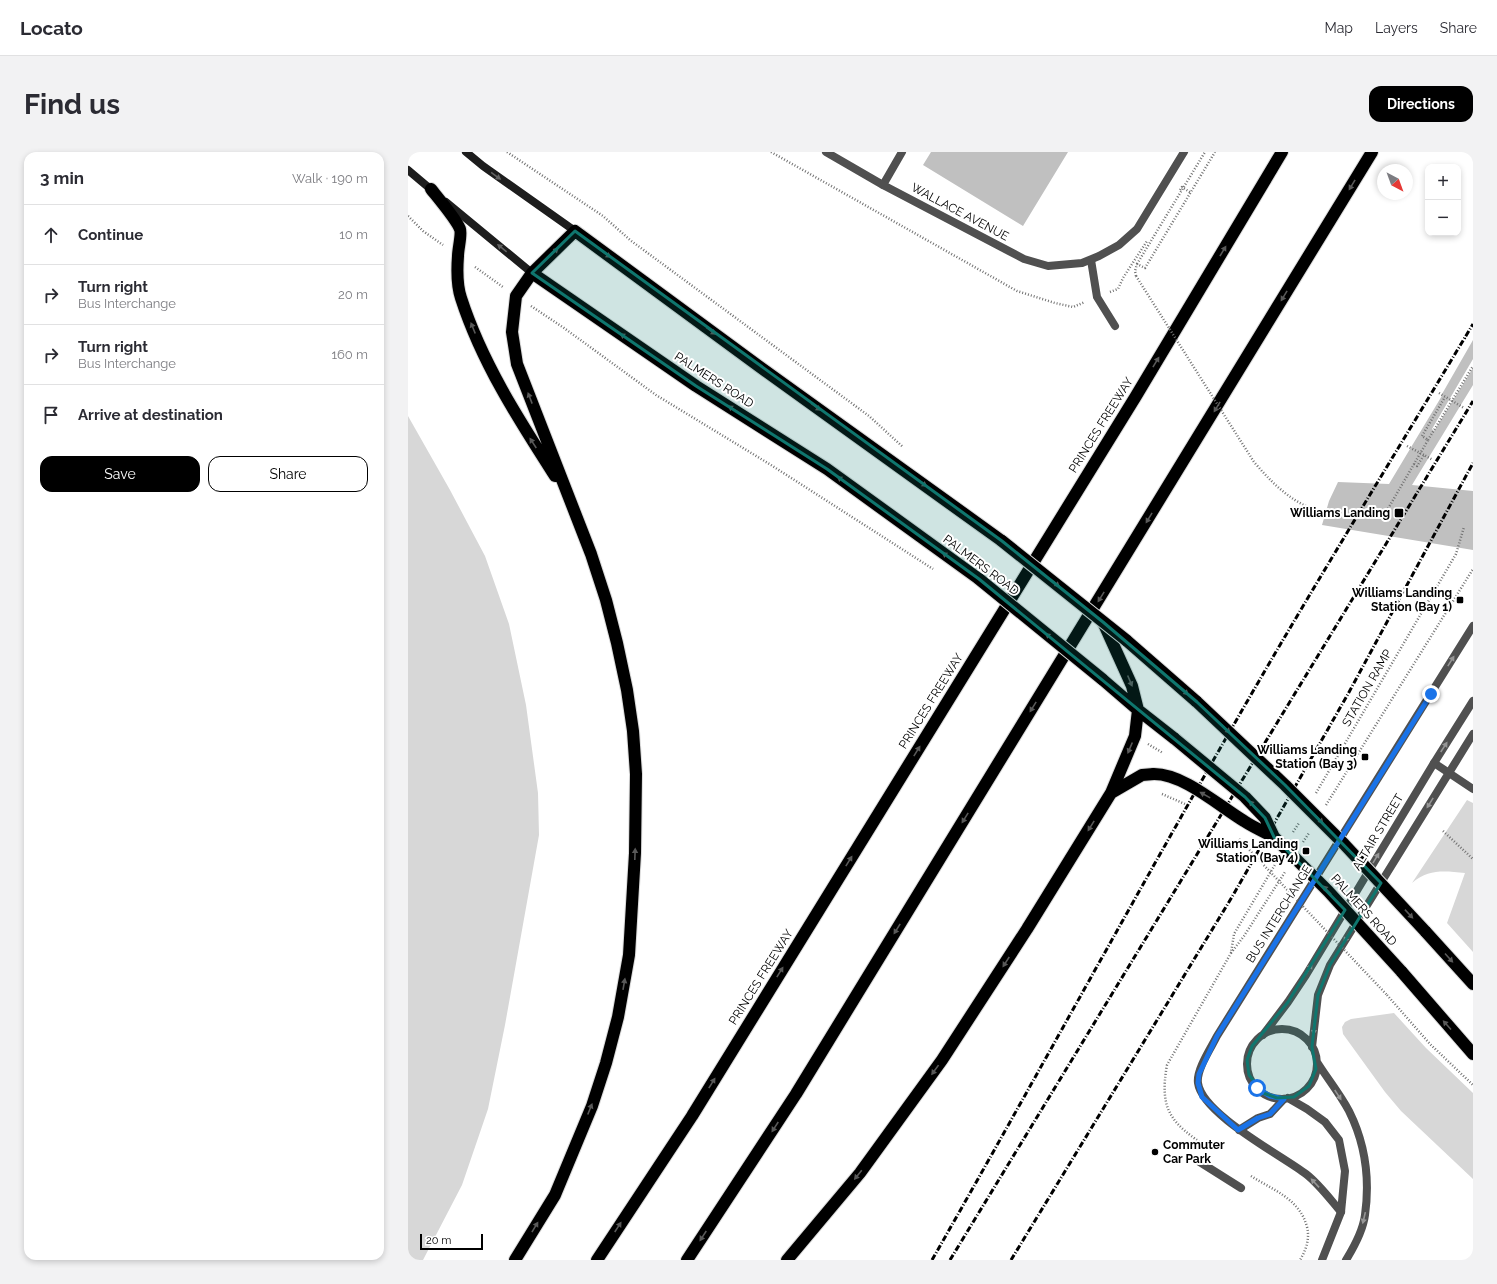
<!DOCTYPE html>
<meta charset="utf-8">
<style>
:root{--surface:#fff;--page:#f2f2f3;--text:#2b2b33;--muted:#7c7c81;--line:#e1e1e2;--accent:#000}
body{margin:0;font-family:Raleway,sans-serif;background:var(--page);color:var(--text)}
.controls{position:absolute;right:12px;top:12px;display:grid;overflow:hidden;border-radius:8px;box-shadow:0 2px 6px #0003}
.controls button{width:36px;height:36px;display:grid;place-items:center;padding:0;border:0;border-bottom:1px solid var(--line);background:var(--surface);color:var(--text);font:20px sans-serif}
.compass{position:absolute;left:969px;top:12px;width:36px;height:36px;border-radius:50%;background:var(--surface);box-shadow:0 2px 6px #0003;rotate:139deg}
.scale{position:absolute;left:12px;bottom:10px;width:63px;box-sizing:border-box;padding-left:4px;border:2px solid #000;border-top:0;font-size:11px;line-height:14px;white-space:nowrap;color:#000;-webkit-text-stroke:3px #fff;paint-order:stroke}
.stop{position:absolute;width:12px;height:12px;margin:-9px;border:3px solid #1a73e8;border-radius:50%;background:#fff}
.stop.end{background:#1a73e8;border-color:#fff;box-shadow:0 1px 4px #0008}
.list{margin:0;padding:0;list-style:none}
h2{display:flex;justify-content:space-between;align-items:center;height:52px;margin:0;padding:0 16px;font-size:17px}
h2 small{font-size:13px;font-weight:400;color:var(--muted)}
.list li{display:grid;grid-template-columns:26px 1fr auto;gap:12px;align-items:center;box-sizing:border-box;height:60px;padding:0 16px;border-top:1px solid var(--line)}
.list b{display:block;font-size:15px;white-space:nowrap}
.list p{margin:0;font-size:13px;white-space:nowrap;color:var(--muted)}
.list em{font-size:13px;font-style:normal;color:var(--muted)}
.actions{display:flex;gap:8px;padding:12px 16px}
.actions a{flex:1;padding:9px 0;border:1px solid var(--accent);border-radius:12px;text-align:center;font-size:14px;color:var(--accent)}
.actions .main{background:var(--accent);color:#fff}
.icon{flex:none;width:22px;height:22px;fill:none;stroke:currentColor;stroke-width:2;stroke-linecap:round;stroke-linejoin:round}
.map{position:relative;flex:none;width:1065px;height:1108px;overflow:hidden;border-radius:12px}
header{display:flex;align-items:center;gap:24px;box-sizing:border-box;height:56px;padding:0 20px;background:var(--surface);border-bottom:1px solid var(--line)}
header strong{font-size:19px}
nav{display:flex;gap:22px;margin-inline-start:auto;font-size:14px}
.intro{display:flex;align-items:center;justify-content:space-between;box-sizing:border-box;height:96px;padding:0 24px}
h1{margin:0;font-size:28px}
.button{padding:10px 18px;border-radius:12px;background:var(--accent);color:#fff;font-size:14px;font-weight:700}
main{display:flex;gap:24px;padding:0 24px}
aside{flex:1;background:var(--surface);border-radius:12px;box-shadow:0 2px 6px #0003}
.map>svg:first-child{display:block}
.green{fill:#d7d7d7}
.building{fill:#c0c0c0}
.lines{fill:none;stroke-linecap:round;stroke-linejoin:round}
.highway-casing{stroke:#dbdbdb;stroke-width:14}
.path{stroke:#727272;stroke-width:2.5;stroke-dasharray:1 2;stroke-linecap:butt}
.lane{stroke:#505050;stroke-width:8}
.street{stroke:#505050;stroke-width:8}
.secondary{stroke:#1d1d1d;stroke-width:8}
.highway{stroke:#000;stroke-width:12}
.rail{stroke:#000;stroke-width:3;stroke-dasharray:6 2 1 2;stroke-linecap:butt}
.highway-bridge-casing{stroke:#dbdbdb;stroke-width:14;stroke-linecap:butt}
.path-bridge{stroke:#727272;stroke-width:2.5;stroke-dasharray:1 2;stroke-linecap:butt}
.highway-bridge{stroke:#000;stroke-width:12}
.oneway{fill:#616161}
.oneway2{fill:#595959}
.oneway3{fill:#969696}
.route{stroke:#1a73e8;stroke-width:5}
.marked{fill:#0f766e;fill-opacity:0.2;stroke:#0f766e;stroke-width:3;stroke-linejoin:round}
.poi-dot{fill:#000;stroke:#fff;stroke-width:1.5}
.labels{text-anchor:middle;stroke-width:4;stroke-linejoin:round;paint-order:stroke}
.street-label{font-size:12px;fill:#000;stroke:#fff}
.poi-label{font-size:12px;font-weight:bold;fill:#000;stroke:#fff;text-anchor:end}
</style>
<header>
<strong>Locato</strong>
<nav><a>Map</a><a>Layers</a><a>Share</a></nav>
</header>
<div class="intro"><h1>Find us</h1><a class="button">Directions</a></div>
<main>
<aside>
<h2>3 min<small>Walk · 190 m</small></h2>
<ul class="list">
<li><svg class="icon" aria-label="ahead" viewBox="0 0 24 24"><path d="M12 20V5M6 11l6-6 6 6"/></svg><div><b>Continue</b></div><em>10 m</em></li>
<li><svg class="icon" aria-label="right" viewBox="0 0 24 24"><path d="M7 20v-9h11M14 6l5 5-5 5"/></svg><div><b>Turn right</b><p>Bus Interchange</p></div><em>20 m</em></li>
<li><svg class="icon" aria-label="right" viewBox="0 0 24 24"><path d="M7 20v-9h11M14 6l5 5-5 5"/></svg><div><b>Turn right</b><p>Bus Interchange</p></div><em>160 m</em></li>
<li><svg class="icon" aria-label="arrive" viewBox="0 0 24 24"><path d="M6 21V4h12l-3 4 3 4H6"/></svg><div><b>Arrive at destination</b></div></li>
</ul>
<div class="actions"><a class="main">Save</a><a>Share</a></div>
</aside>
<div class="map">
<svg width="1065" height="1108" viewBox="0 0 1065 1108">
<rect width="100%" height="100%" fill="#fff"/>
<!-- green -->
<path class="green" d="M0 264 42 338 77 404 101 472 118 553 130 641 131 683 97 873 80 957 54 1033 15 1108H0Z
M1059 648 1065 651V800L1039 771 1057 721C1035 719 1021 717 1004 731Z
M986 861 1018 896 1065 941V1027L993 959 977 940 935 882 934 875 937 870 943 867Z"/>
<!-- building -->
<path class="building" d="M523 0H660L615 74 515 13Z
M1065 188V207L1024 277 1026 279 1065 216V233L1004 333 1065 339V398L914 373 921 349 930 330 981 332 1035 242H1034Z"/>
<g class="lines">
<defs>
<path id="highway" d="M23 37C30 46 48 67 52 77 54 82 50 97 50 104 49 117 49 134 53 146 74 211 111 268 147 324
M124 121 288 234 419 317 571 427
M718 488 789 550
M694 527 730 558 767 587
M703 641 734 623 746 622
M1017 779 1065 832
M993 819 1065 902
M107 1108 147 1043 184 954 198 911 210 865 221 803 227 701 228 622 225 579 219 538 209 491 198 448 183 402 109 212 104 180 108 144 124 121 167 79 352 215 594 389
M189 1108 284 964 728 244 874 0
M279 1108 388 942 964 0
M379 1108 452 1021 534 908 619 777 703 641 727 584 730 558 724 534 695 470"/>
</defs>
<!-- highway casing -->
<use href="#highway" class="highway-casing"/>
<!-- path -->
<path class="path" d="M99 0 195 64 222 88 461 264 495 295
M363 0 609 139 647 151 665 155 677 150
M772 38 774 35 783 41
M0 64 15 79 35 93
M67 115 95 135
M728 124 727 119 729 112 737 116 807 0
M702 140 710 137 715 126 739 89
M123 154 156 176 248 243 363 313 525 417
M1031 241 1056 256
M1014 284 1037 245
M999 294 1016 303
M1006 312 1009 314 1016 303 1025 308
M740 592 755 601
M908 641 1048 402 1056 375
M918 653 1065 417
M1035 679 1065 707
M885 680 891 671
M895 690 901 681
M823 801 836 784 877 720
M979 843 1022 892 1065 933
M799 995C763 971 751 958 759 913L823 801 826 782 868 711
M843 1024C865 1038 892 1047 899 1075 902 1087 898 1098 892 1108"/>
<!-- lane -->
<path class="lane" d="M475 33 494 0
M683 108 689 145 707 174
M1026 611 1065 637
M831 978 850 966 862 962 876 947
M787 1007 833 1036
M933 1060C922 1047 911 1032 898 1022 873 1003 794 962 790 931 788 918 803 896 809 884L1065 474"/>
<!-- street -->
<path class="street" d="M418 0 475 33 616 107 640 114 674 111 691 104 711 93 729 77 776 0
M839 912a35 35 0 1 1 70 0a35 35 0 1 1-70 0Z
M855 883 880 850 898 823 1026 611 1065 549
M904 895 910 843 922 813 1065 582
M909 910C919 926 932 942 941 959 957 991 962 1027 957 1063 955 1079 946 1095 938 1108
M880 946 899 957 917 970 931 988 937 1019 933 1060 914 1108"/>
<!-- secondary -->
<path class="secondary" d="M58 0 75 14 167 79
M0 18 26 40
M38 50 124 121"/>
<!-- highway -->
<use href="#highway" class="highway"/>
<!-- rail -->
<path class="rail" d="M524 1108C641 903 753 696 872 493 935 386 1001 279 1065 172
M542 1108 1065 249
M603 1108 824 745 940 542 1065 311"/>
<defs>
<path id="highway-bridge" d="M594 389 718 488
M571 427 694 527
M789 550 877 633 936 692 1017 779
M767 587 837 645 857 666 866 685 920 739 993 819
M746 622C776 622 811 654 836 669 845 675 856 680 866 685"/>
</defs>
<!-- highway-bridge casing -->
<use href="#highway-bridge" class="highway-bridge-casing"/>
<!-- path-bridge -->
<path class="path-bridge" d="M729 112 797 0
M728 124 846 310C869 337 891 357 928 364
M1020 288 1065 214
M974 367 1020 288 1014 284
M754 642 777 652
M831 687 979 843"/>
<!-- highway-bridge -->
<use href="#highway-bridge" class="highway-bridge"/>
</g>
<!-- one-way arrows -->
<defs><path id="oneway-solid" d="M-6-.8H1V-3.2L6.5 0L1 3.2V.8H-6Z"/></defs>
<g class="oneway">
<use href="#oneway-solid" transform="translate(88 24) rotate(36)"/>
<use href="#oneway-solid" transform="translate(94 96) rotate(-141)"/>
</g>
<g class="oneway2">
<use href="#oneway-solid" transform="translate(944 33) rotate(121)"/>
<use href="#oneway-solid" transform="translate(815 99) rotate(-59)"/>
<use href="#oneway-solid" transform="translate(146 100) rotate(-44)"/>
<use href="#oneway-solid" transform="translate(198 102) rotate(36)"/>
<use href="#oneway-solid" transform="translate(876 144) rotate(121)"/>
<use href="#oneway-solid" transform="translate(65 176) rotate(-112)"/>
<use href="#oneway-solid" transform="translate(303 179) rotate(36)"/>
<use href="#oneway-solid" transform="translate(217 185) rotate(-146)"/>
<use href="#oneway-solid" transform="translate(748 210) rotate(-59)"/>
<use href="#oneway-solid" transform="translate(122 246) rotate(-111)"/>
<use href="#oneway-solid" transform="translate(408 255) rotate(36)"/>
<use href="#oneway-solid" transform="translate(809 255) rotate(121)"/>
<use href="#oneway-solid" transform="translate(325 257) rotate(-147)"/>
<use href="#oneway-solid" transform="translate(125 291) rotate(-123)"/>
<use href="#oneway-solid" transform="translate(434 328) rotate(-144)"/>
<use href="#oneway-solid" transform="translate(514 331) rotate(36)"/>
<use href="#oneway-solid" transform="translate(741 366) rotate(121)"/>
<use href="#oneway-solid" transform="translate(539 404) rotate(-144)"/>
<use href="#oneway-solid" transform="translate(647 431) rotate(39)"/>
<use href="#oneway-solid" transform="translate(693 445) rotate(122)"/>
<use href="#oneway-solid" transform="translate(642 485) rotate(-141)"/>
<use href="#oneway-solid" transform="translate(722 529) rotate(67)"/>
<use href="#oneway-solid" transform="translate(776 539) rotate(41)"/>
<use href="#oneway-solid" transform="translate(625 555) rotate(122)"/>
<use href="#oneway-solid" transform="translate(818 577) rotate(43)"/>
<use href="#oneway-solid" transform="translate(722 596) rotate(113)"/>
<use href="#oneway-solid" transform="translate(509 599) rotate(-58)"/>
<use href="#oneway-solid" transform="translate(797 643) rotate(-151)"/>
<use href="#oneway-solid" transform="translate(845 653) rotate(-132)"/>
<use href="#oneway-solid" transform="translate(557 666) rotate(122)"/>
<use href="#oneway-solid" transform="translate(911 667) rotate(45)"/>
<use href="#oneway-solid" transform="translate(683 674) rotate(122)"/>
<use href="#oneway-solid" transform="translate(227 702) rotate(-88)"/>
<use href="#oneway-solid" transform="translate(441 709) rotate(-58)"/>
<use href="#oneway-solid" transform="translate(919 738) rotate(-134)"/>
<use href="#oneway-solid" transform="translate(1001 762) rotate(47)"/>
<use href="#oneway-solid" transform="translate(489 777) rotate(122)"/>
<use href="#oneway-solid" transform="translate(1041 806) rotate(48)"/>
<use href="#oneway-solid" transform="translate(598 810) rotate(123)"/>
<use href="#oneway-solid" transform="translate(372 820) rotate(-58)"/>
<use href="#oneway-solid" transform="translate(216 832) rotate(-80)"/>
<use href="#oneway-solid" transform="translate(1039 873) rotate(-132)"/>
<use href="#oneway-solid" transform="translate(527 918) rotate(126)"/>
<use href="#oneway-solid" transform="translate(304 931) rotate(-58)"/>
<use href="#oneway-solid" transform="translate(182 957) rotate(-68)"/>
<use href="#oneway-solid" transform="translate(367 975) rotate(123)"/>
<use href="#oneway-solid" transform="translate(450 1023) rotate(129)"/>
<use href="#oneway-solid" transform="translate(127 1075) rotate(-59)"/>
<use href="#oneway-solid" transform="translate(210 1075) rotate(-57)"/>
<use href="#oneway-solid" transform="translate(295 1084) rotate(123)"/>
</g>
<g class="oneway3">
<use href="#oneway-solid" transform="translate(1043 509) rotate(-58)"/>
<use href="#oneway-solid" transform="translate(1036 595) rotate(-57)"/>
<use href="#oneway-solid" transform="translate(1022 651) rotate(122)"/>
<use href="#oneway-solid" transform="translate(968 706) rotate(-59)"/>
<use href="#oneway-solid" transform="translate(939 785) rotate(122)"/>
<use href="#oneway-solid" transform="translate(901 817) rotate(-59)"/>
<use href="#oneway-solid" transform="translate(906 877) rotate(95)"/>
<use href="#oneway-solid" transform="translate(930 943) rotate(57)"/>
<use href="#oneway-solid" transform="translate(907 1031) rotate(-133)"/>
<use href="#oneway-solid" transform="translate(956 1066) rotate(103)"/>
</g>
<g class="lines">
<!-- route -->
<path class="route" d="M849 936 862 944 876 947 862 962 850 966 830 978 794 945 790 931 791 922 809 884 1023 542"/>
</g>
<!-- marked area -->
<path class="marked" d="M167 79 594 389 695 470 789 550 877 633 973 731 922 813 910 843 904 895 908 917 901 934 886 945 869 946 855 941 841 923 839 908 844 894 880 850 937 758 866 685 857 666 837 645 571 427 419 317 288 234 124 121Z"/>
<!-- markers -->
<g class="poi-dot">
<rect x="986" y="356" width="10" height="10" rx="2"/>
<rect x="1048" y="444" width="8" height="8" rx="2"/>
<rect x="953" y="601" width="8" height="8" rx="2"/>
<rect x="894" y="695" width="8" height="8" rx="2"/>
<circle cx="747" cy="1000" r="4"/>
</g>
<g class="labels">
<!-- street labels -->
<g class="street-label">
<text transform="translate(552 60) rotate(28)" y="4">WALLACE AVENUE</text>
<text transform="translate(306 228) rotate(33)" y="4">PALMERS ROAD</text>
<text transform="translate(693 273) rotate(-58)" y="4">PRINCES FREEWAY</text>
<text transform="translate(573 413) rotate(37)" y="4">PALMERS ROAD</text>
<text transform="translate(959 536) rotate(-60)" y="4">STATION RAMP</text>
<text transform="translate(523 549) rotate(-58)" y="4">PRINCES FREEWAY</text>
<text transform="translate(970 680) rotate(-59)" y="4">ALTAIR STREET</text>
<text transform="translate(956 758) rotate(48)" y="4">PALMERS ROAD</text>
<text transform="translate(871 762) rotate(-58)" y="4">BUS INTERCHANGE</text>
<text transform="translate(353 825) rotate(-58)" y="4">PRINCES FREEWAY</text>
</g>
<!-- poi labels -->
<g class="poi-label">
<text x="982" y="365">Williams Landing</text>
<text x="1044" y="445">Williams Landing<tspan x="1044" dy="14">Station (Bay 1)</tspan></text>
<text x="949" y="602">Williams Landing<tspan x="949" dy="14">Station (Bay 3)</tspan></text>
<text x="890" y="696">Williams Landing<tspan x="890" dy="14">Station (Bay 4)</tspan></text>
<text x="755" y="997" text-anchor="start">Commuter<tspan x="755" dy="14">Car Park</tspan></text>
</g>
</g>
</svg>
<div class="controls">
<button>+</button>
<button>−</button>
</div>
<svg class="compass" viewBox="-18 -18 36 36"><path d="M0-13l5 13h-10z" fill="#e53935"/><path d="M0 13l5-13h-10z" fill="#7c7c81"/></svg>
<div class="scale">20 m</div>
<div class="stop" style="left:849px;top:936px"></div>
<div class="stop end" style="left:1023px;top:542px"></div>
</div>
</main>
